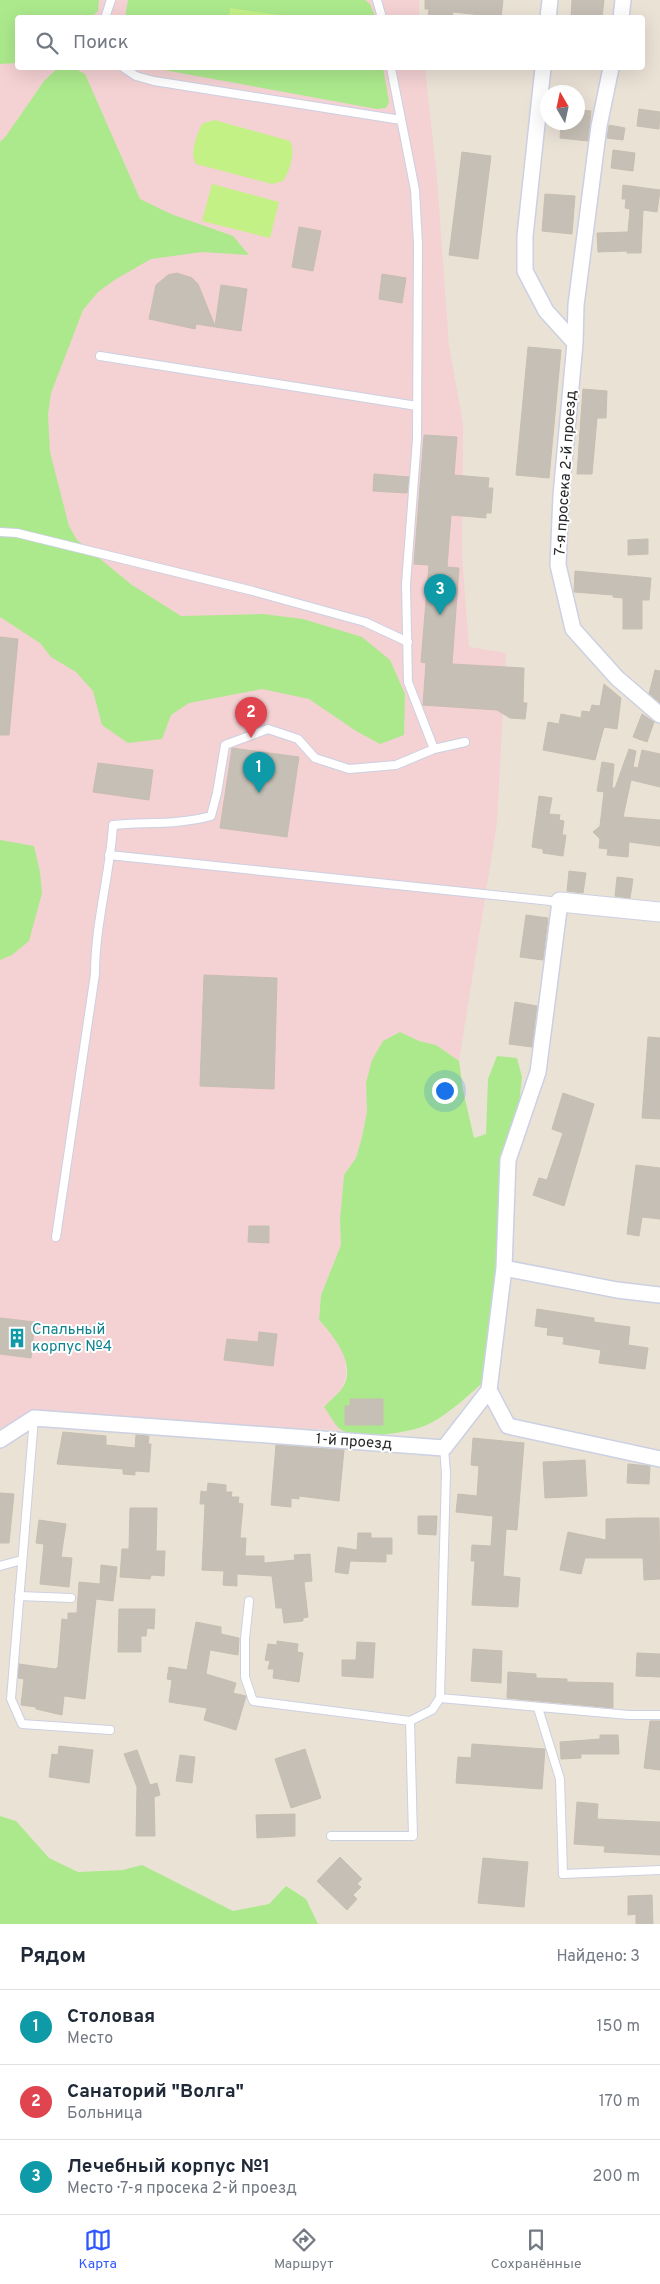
<!DOCTYPE html>
<html lang="ru">
<meta charset="utf-8">
<style>
:root{--surface:#fff;--page:#f2f2f3;--text:#1f2937;--muted:#747a83;--line:#e0e1e3;--accent:#2f57ff}
body{margin:0;font-family:Overpass,sans-serif;background:var(--page);color:var(--text)}
.compass{position:absolute;left:540px;top:85px;width:45px;height:45px;border-radius:50%;background:var(--surface);box-shadow:0 5px 20px #0002;rotate:351deg}
.you{position:absolute;left:444px;top:1090px;width:18px;height:18px;margin:-12px;border:4px solid #fff;border-radius:50%;background:#1a73e8;box-shadow:0 0 0 8px #1a73e833}
.badge{display:grid;place-items:center;width:32px;height:32px;border-radius:50%;background:var(--accent);color:#fff;font-size:16px;font-weight:700}
.pin{position:absolute;translate:-50% -41px;filter:drop-shadow(0 1px 2px #0008)}
.pin::after{content:'';position:absolute;top:26px;width:18px;height:15px;background:inherit;clip-path:polygon(0 0,100% 0,50% 100%)}
.list{margin:0;padding:0;list-style:none}
h2{display:flex;justify-content:space-between;align-items:center;height:65px;margin:0;padding:0 20px;font-size:21px}
h2 small{font-size:16px;font-weight:400;color:var(--muted)}
.list li{display:grid;grid-template-columns:32px 1fr auto;gap:15px;align-items:center;box-sizing:border-box;height:75px;padding:0 20px;border-top:1px solid var(--line)}
.list b{display:block;font-size:19px;white-space:nowrap}
.list p{margin:0;font-size:16px;white-space:nowrap;color:var(--muted)}
.list em{font-size:16px;font-style:normal;color:var(--muted)}
.icon{flex:none;width:28px;height:28px;fill:none;stroke:currentColor;stroke-width:2;stroke-linecap:round;stroke-linejoin:round}
.map{position:relative;flex:none;width:660px;height:1924px;overflow:hidden}
.search{position:absolute;background:var(--surface);box-shadow:0 5px 20px #0002;left:15px;right:15px;top:15px;height:55px;display:flex;align-items:center;gap:12px;box-sizing:border-box;padding:0 18px;border-radius:5px;color:var(--muted);font-size:19px}
.sheet{height:290px;background:var(--surface)}
nav{display:flex;justify-content:space-around;align-items:center;box-sizing:border-box;height:70px;border-top:1px solid var(--line);background:var(--surface);font-size:14px;color:var(--muted)}
nav a{display:grid;justify-items:center;gap:2px}
nav .on{color:var(--accent)}
.map>svg:first-child{display:block}
.medical{fill:#f4d1d3}
.green{fill:#ace98c}
.pitch{fill:#c4f186}
.building{fill:#c6bfb6;stroke:#c6beb0}
.lines{fill:none;stroke-linecap:round;stroke-linejoin:round}
.service-casing{stroke:#cbd0e2;stroke-width:10}
.minor-casing{stroke:#cbd0e2;stroke-width:18}
.tertiary-casing{stroke:#cbd0e2;stroke-width:21}
.service{stroke:#fff;stroke-width:8}
.minor{stroke:#fff;stroke-width:15}
.tertiary{stroke:#fff;stroke-width:19}
.labels{text-anchor:middle;stroke-width:4;stroke-linejoin:round;paint-order:stroke}
.street-label{font-size:15px;fill:#272727;stroke:#fff}
.culture-label{font-size:15px;fill:#0d838f;stroke:#fff;text-anchor:start}
</style>
<div class="map">
<svg width="660" height="1924" viewBox="0 0 660 1924">
<rect width="100%" height="100%" fill="#ebe2d6"/>
<!-- medical -->
<path class="medical" d="M0 0H419V18H18V68H425L437 179 449 346 463 423 462 556 469 647 506 653 497 823 459 1061 436 1045 419 1041 400 1032 366 1083 367 1112 362 1137 356 1158 344 1175 340 1220 341 1245 321 1295 319 1320 336 1338 345 1358 346 1375 342 1389 324 1407 341 1430 53 1419 0 1428Z"/>
<!-- green -->
<path class="green" d="M0 0H99L98 11 91 17 18 18 17 63 0 64Z
M128 0H365L370 4 375 17 125 18Z
M58 68H74L85 74 140 199 171 214 233 236 249 255 202 252 151 259 116 279 98 292 83 310 51 393 48 415 50 452 69 526 77 540 132 585 181 616 263 614 303 619 362 637 390 660 405 694 404 735 380 744 356 731 309 699 262 689 189 703 171 715 162 739 128 743 102 725 93 691 76 672 51 657 40 643 0 617V142L6 136 44 81Z
M153 68H383L389 102 386 108 377 109Z
M0 840 34 846 40 872 42 893 29 941 12 955 0 960Z
M400 1032 419 1041 436 1045 459 1061 463 1090 474 1138 486 1134 488 1079 497 1056 517 1058 522 1077 490 1376C472 1392 452 1412 429 1424 411 1433 361 1440 343 1431 335 1427 329 1413 324 1407 329 1401 336 1396 341 1390 359 1367 334 1336 319 1320L321 1295 341 1245 340 1220 344 1175 356 1158 362 1137 367 1112 366 1083 372 1060 383 1041Z
M0 1816 16 1821 49 1858 78 1872 123 1870 142 1865 233 1911 269 1904 286 1886 306 1899 318 1924H0Z"/>
<!-- pitch -->
<path class="pitch" d="M230 8 294 17H229Z
M214 120 290 141C296 152 290 171 283 181L272 184 196 164C189 153 197 135 202 124Z
M212 184 279 202 270 238 202 221Z"/>
<!-- building -->
<path class="building" d="M425 0H503L501 17 453 12 452 18H428L429 9H425Z
M572 0H604L602 18H571Z
M639 109 660 112 659 129 637 126Z
M578 110 591 111 588 141 560 138 561 122H578Z
M609 125 625 128 623 140 607 138Z
M613 150 635 153 633 171 611 168Z
M462 152 491 156 478 259 449 255Z
M623 185 660 190 657 212 643 210 641 253H627V251L598 252 597 233 628 232 630 209 625 208 626 199H622Z
M545 194 575 196 572 234 542 231Z
M299 227 321 231 313 271 292 267Z
M177 273 192 278 198 284 215 326 221 285 247 289 241 331 196 324 195 329 149 319 156 285 168 275Z
M382 274 406 278 402 303 379 299Z
M528 347 561 350 549 478 516 475Z
M583 389 607 391 606 418H597L592 474H577Z
M424 435 457 437 454 475 489 478 488 488H493L491 513H486V518L451 515 447 567 459 568 452 664 524 668 523 703H527L525 719 510 718 497 710 423 705 426 663 421 662 429 565 414 564Z
M374 474 409 477 407 493 373 491Z
M648 539V554L628 555V540Z
M575 571 651 578 649 600H642V629H623V598L613 597V595L574 592Z
M0 637 18 639 9 735H0Z
M655 670 660 671V703L649 694Z
M604 684 621 698 617 729 604 727 595 760 543 750 548 722 559 724 561 714 581 718 582 711 590 712 592 705 600 706Z
M642 714 654 722 647 742 633 737Z
M232 748 299 757 287 837 220 828Z
M629 749 636 751 633 767 638 768 642 750 660 754V787L631 780 623 817 660 820V846L629 842 628 857 607 855 608 849 599 848 600 839 593 832 600 826 604 792 597 791 602 762 614 764 612 788H615Z
M98 763 153 770 149 800 93 792Z
M539 796 552 798 549 814 560 815 559 820 564 821 562 835H566L563 856 543 853V849L532 847Z
M569 871 586 873 583 893 567 891Z
M617 877 633 879 630 898 615 896Z
M526 915 548 918 543 960 520 957Z
M204 975 277 978 274 1089 200 1086Z
M515 1002 537 1006 532 1047 509 1044Z
M648 1037 660 1038V1119L642 1118Z
M563 1093 594 1104 564 1206 533 1195 539 1178 547 1180 563 1133 552 1129Z
M636 1165 660 1168V1219L642 1217 639 1236 627 1234Z
M249 1226H269V1243L248 1242Z
M537 1309 594 1318V1322L630 1327 628 1345 648 1348 645 1369 599 1363 601 1350 563 1344 564 1337 547 1335 548 1328 535 1326Z
M0 1318 35 1322 31 1358 0 1354Z
M259 1332 277 1334 273 1366 224 1360 227 1339 258 1342Z
M350 1399H383V1425H345V1406H350Z
M63 1432 106 1436V1445L135 1448 136 1435 149 1436 148 1444H151L149 1472 135 1471V1475L123 1474V1469L57 1464Z
M473 1438 524 1443 517 1530 506 1529 503 1576 520 1578 518 1607 472 1605 475 1561H471L472 1545 491 1546 493 1516 456 1512 458 1494 477 1496 479 1466 471 1465Z
M276 1445 344 1450 339 1501 299 1496V1499L291 1498V1507L271 1505Z
M585 1460 587 1496 545 1498 543 1462Z
M628 1464 650 1466 649 1484 627 1483Z
M208 1483 226 1485V1492H232L231 1497H239L238 1503 243 1504 240 1538H246L245 1556H264V1563L295 1560 294 1555 310 1554 312 1581 304 1582 308 1617 303 1618V1621L284 1623 282 1608H276L272 1576 237 1574V1586L223 1585 224 1571 202 1570 205 1504H200L201 1491 207 1492Z
M0 1493 14 1494 9 1543H0Z
M130 1508H157L156 1551H165L164 1576 151 1575 150 1579 120 1577 122 1549H129Z
M418 1516H437L436 1535 418 1534Z
M637 1518H659L660 1579 644 1580 643 1558H585L581 1574 560 1570 568 1532 606 1540V1519Z
M39 1520 66 1524 61 1557 72 1558 69 1587 40 1584 44 1544 36 1543Z
M358 1533H371V1538H392V1554H386V1562L350 1561 348 1574 335 1572 338 1547 357 1550Z
M101 1565 117 1567 113 1601 96 1599 85 1699 64 1696 62 1715 36 1709V1707L21 1705 24 1679 18 1678 19 1664 55 1669 58 1667 62 1619 68 1620V1613H77L79 1582 100 1584Z
M119 1609H155L154 1629 147 1628 146 1636H141V1652H118Z
M196 1622 221 1627V1634L239 1638 238 1655 210 1650 206 1674 236 1683 233 1693 246 1696 236 1730 204 1720 207 1708 169 1702 172 1680 167 1679 169 1667 187 1670Z
M277 1641 298 1644 297 1652 303 1653 299 1682 273 1678 274 1669H268L270 1661 265 1660 268 1644 277 1645Z
M357 1642 375 1643 373 1678 342 1676V1660H356Z
M473 1649 502 1651 501 1683 471 1681Z
M637 1653 660 1654V1677L636 1676Z
M508 1672 536 1674V1678L567 1679V1682L613 1683V1708L507 1698Z
M650 1721H660V1770L644 1768Z
M600 1735H618L619 1754H581V1758L561 1759 560 1742 600 1739Z
M472 1744 545 1749 542 1789 456 1783 458 1757 471 1758Z
M59 1746 93 1750 89 1783 49 1777 52 1754 58 1755Z
M305 1749 321 1798 291 1808 275 1759Z
M137 1750 150 1785 157 1783 160 1795 154 1797 155 1836H136L137 1787 124 1754Z
M180 1755 195 1757 192 1783 176 1781Z
M577 1802 598 1804 597 1819 660 1822V1855L604 1852 605 1846 574 1844Z
M295 1814V1836L257 1838 256 1815Z
M340 1857 362 1879 357 1884 361 1887 353 1895 357 1899 347 1910 317 1881Z
M483 1858 528 1862 524 1907 478 1903Z
M652 1895 653 1924H636V1914L628 1915V1896Z"/>
<g class="lines">
<defs>
<path id="service" d="M377 0 382 18
M105 18 111 0
M124 68 136 76 154 81 401 120
M391 68 415 190 418 244 417 439 406 584 408 682 434 749
M100 356 417 406
M0 532 17 533 253 591 365 622 408 642
M109 855 560 902
M56 1237 95 974C95 923 110 875 113 825 146 822 178 825 211 816L217 793 225 745 268 729 298 739 315 758 349 769 396 765 434 749 465 742
M34 1418 11 1699 22 1724 110 1730
M0 1566 22 1560
M19 1596 71 1598
M249 1601 245 1639V1677L253 1701 410 1721
M440 1698 629 1715H660
M538 1708 560 1779 563 1874 660 1870
M331 1836H413L410 1721 432 1710 440 1698 446 1473 444 1448"/>
<path id="minor" d="M548 18 550 0
M621 18 623 0
M543 68 525 236V271L546 311 575 343 561 496 558 565 573 629 617 678 660 715
M575 343 576 305 599 126 611 68
M504 1268 617 1290 660 1295
M489 1390 504 1268 508 1160 538 1072 560 902
M0 1440 34 1418 444 1448 489 1390 508 1426 660 1459"/>
<path id="tertiary" d="M560 902 660 912"/>
</defs>
<!-- service casing -->
<use href="#service" class="service-casing"/>
<!-- minor casing -->
<use href="#minor" class="minor-casing"/>
<!-- tertiary casing -->
<use href="#tertiary" class="tertiary-casing"/>
<!-- service -->
<use href="#service" class="service"/>
<!-- minor -->
<use href="#minor" class="minor"/>
<!-- tertiary -->
<use href="#tertiary" class="tertiary"/>
</g>
<!-- icons -->
<defs>
<symbol id="building-bare" viewBox="-9 -9 18 18"><path d="M-4-6H4V6H1V3H-1V6H-4ZM-2.5-4.3h1.7v1.8h-1.7ZM.8-4.3h1.7v1.8H.8ZM-2.5-1h1.7V.8h-1.7ZM.8-1h1.7V.8H.8Z" fill="#0f9aa8" stroke="#fff" stroke-width="2.5" paint-order="stroke"/></symbol>
</defs>
<g fill-rule="evenodd">
<use href="#building-bare" x="3" y="1324" width="28" height="28"/>
</g>
<g class="labels">
<!-- street labels -->
<g class="street-label">
<text transform="translate(565 473) rotate(-86)" y="5">7-я просека 2-й проезд</text>
<text transform="translate(354 1441) rotate(4)" y="5">1-й проезд</text>
</g>
<!-- culture labels -->
<g class="culture-label">
<text x="32" y="1334">Спальный<tspan x="32" dy="17">корпус №4</tspan></text>
</g>
</g>
</svg>
<svg class="compass" viewBox="-18 -18 36 36"><path d="M0-13l5 13h-10z" fill="#e53935"/><path d="M0 13l5-13h-10z" fill="#747a83"/></svg>
<div class="you"></div>
<div class="pin badge" style="left:259px;top:793px;background:#0f9aa8">1</div>
<div class="pin badge" style="left:251px;top:738px;background:#e0444e">2</div>
<div class="pin badge" style="left:440px;top:615px;background:#0f9aa8">3</div>
<div class="search"><svg class="icon" aria-label="search" viewBox="0 0 24 24"><circle cx="10" cy="10" r="6"/><path d="M15 15l6 6"/></svg>Поиск</div>
</div>
<section class="sheet">
<h2>Рядом<small>Найдено: 3</small></h2>
<ul class="list">
<li><span class="badge" style="background:#0f9aa8">1</span><div><b>Столовая</b><p>Место</p></div><em>150 m</em></li>
<li><span class="badge" style="background:#e0444e">2</span><div><b>Санаторий &quot;Волга&quot;</b><p>Больница</p></div><em>170 m</em></li>
<li><span class="badge" style="background:#0f9aa8">3</span><div><b>Лечебный корпус №1</b><p>Место · 7-я просека 2-й проезд</p></div><em>200 m</em></li>
</ul>
</section>
<nav>
<a class="on"><svg class="icon" aria-label="map" viewBox="0 0 24 24"><path d="M3 6l6-2 6 2 6-2v14l-6 2-6-2-6 2zM9 4v14M15 6v14"/></svg>Карта</a>
<a><svg class="icon" aria-label="directions" viewBox="0 0 24 24"><path d="M12 3l9 9-9 9-9-9zM9 14v-3h6M13 9l2 2-2 2"/></svg>Маршрут</a>
<a><svg class="icon" aria-label="saved" viewBox="0 0 24 24"><path d="M7 4h10v16l-5-4-5 4z"/></svg>Сохранённые</a>
</nav>
